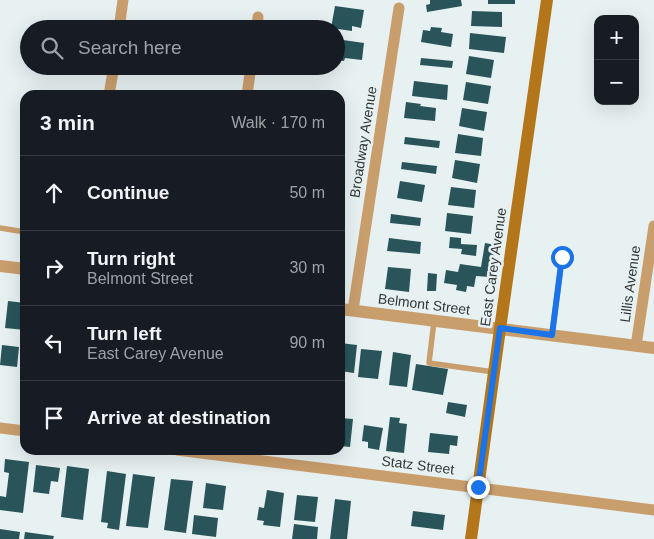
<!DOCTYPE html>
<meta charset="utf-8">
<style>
:root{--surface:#171b24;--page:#242831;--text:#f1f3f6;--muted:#9ea1a6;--line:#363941}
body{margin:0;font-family:Arial,sans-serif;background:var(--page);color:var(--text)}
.controls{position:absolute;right:15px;top:15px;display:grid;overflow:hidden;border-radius:10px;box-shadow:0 5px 20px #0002}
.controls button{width:45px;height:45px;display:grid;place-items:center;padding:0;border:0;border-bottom:1px solid var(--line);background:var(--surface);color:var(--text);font:25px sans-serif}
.stop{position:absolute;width:15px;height:15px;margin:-11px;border:4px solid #1a73e8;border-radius:50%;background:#fff}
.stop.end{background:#1a73e8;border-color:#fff;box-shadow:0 1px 5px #0008}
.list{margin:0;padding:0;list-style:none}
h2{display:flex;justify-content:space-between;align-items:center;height:65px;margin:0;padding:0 20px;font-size:21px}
h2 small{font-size:16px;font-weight:400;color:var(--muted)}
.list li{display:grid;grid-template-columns:32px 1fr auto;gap:15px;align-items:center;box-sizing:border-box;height:75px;padding:0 20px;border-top:1px solid var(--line)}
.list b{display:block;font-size:19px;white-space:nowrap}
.list p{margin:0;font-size:16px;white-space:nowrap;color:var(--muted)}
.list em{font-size:16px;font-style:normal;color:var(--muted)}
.icon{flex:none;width:28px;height:28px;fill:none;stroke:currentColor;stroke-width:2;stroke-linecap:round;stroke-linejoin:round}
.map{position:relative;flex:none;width:654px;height:539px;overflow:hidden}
.search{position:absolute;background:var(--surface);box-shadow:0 5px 20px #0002;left:20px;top:20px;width:325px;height:55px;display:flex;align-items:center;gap:12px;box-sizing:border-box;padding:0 18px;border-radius:28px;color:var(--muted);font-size:19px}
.panel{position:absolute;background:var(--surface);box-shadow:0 5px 20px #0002;left:20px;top:90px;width:325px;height:365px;border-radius:15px}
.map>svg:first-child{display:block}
.building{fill:#29555a}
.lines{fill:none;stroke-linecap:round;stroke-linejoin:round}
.service{stroke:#c99e6d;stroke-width:5.5}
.minor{stroke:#c99e6d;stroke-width:11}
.tertiary{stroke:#c99e6d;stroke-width:12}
.secondary{stroke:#b4761b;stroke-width:12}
.route{stroke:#1a73e8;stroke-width:6}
.labels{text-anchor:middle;stroke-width:5;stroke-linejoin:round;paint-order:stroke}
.street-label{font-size:14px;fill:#323636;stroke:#e7f1f2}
</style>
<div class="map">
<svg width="654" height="539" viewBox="0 0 654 539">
<rect width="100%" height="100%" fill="#e7f1f2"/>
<!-- building -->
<path class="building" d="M430 0H461L462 6 427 12 426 5 430 4Z
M488 0H515V4H488Z
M335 6 364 10 361 28 352 26V31L331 28Z
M472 11 502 12V27L471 26Z
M431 27 442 28 441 32 453 34 451 47 421 42 423 30 430 31Z
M470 33 506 37 504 53 469 49Z
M336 39 364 43 362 60 345 58 344 61 336 60Z
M469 56 494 60 491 78 466 74Z
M421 58 453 61 452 68 420 65Z
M414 81 448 85 447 100 412 96Z
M466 82 491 86 488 104 463 100Z
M406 102 421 104 420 106 436 108 435 121 404 118Z
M462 108 487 112 484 131 459 126Z
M458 134 483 138 481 156 455 153Z
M405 137 440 141 439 148 404 144Z
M455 160 480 164 477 183 452 178Z
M402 162 437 166 436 174 401 169Z
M400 181 425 185 422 202 397 198Z
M451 187 476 190 474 208 448 205Z
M447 213 473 216 471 234 445 231Z
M391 214 421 218 420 226 390 223Z
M450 237 461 238V244L477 245 476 256 461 254 462 249 449 248Z
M389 238 421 242 420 254 387 251Z
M485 243 495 245 490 277 476 276 474 287 467 286 466 292 456 290 457 285 444 283 446 270 458 272 460 264 481 267Z
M388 267 411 269 409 292 385 289Z
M428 273 437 274 436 291H427Z
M8 301 25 303V330L5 328Z
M340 343 357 345 354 373 340 371Z
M2 345 19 347 17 367 0 365Z
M361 349 382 351 378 379 358 377Z
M393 352 411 355 407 387 389 385Z
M416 364 448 369 443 395 412 390Z
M448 402 467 405 465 417 446 413Z
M390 417 400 418 399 423 407 424 404 453 386 451Z
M340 418 353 419 350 447 340 446Z
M364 425 383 428 379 450 368 448V442L362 441Z
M430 433 458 436 457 446 450 445 449 454 428 452Z
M5 459 29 462 23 513 0 510V496L6 497 9 473 4 472Z
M36 465 60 468 58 482 51 481 49 494 33 492Z
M67 466 89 469 83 520 61 517Z
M107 471 126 474 119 530 107 528 108 523 101 522Z
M133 474 155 477 148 528 126 526Z
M171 479 193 481 186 533 164 530Z
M206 483 226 486 223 510 203 508Z
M267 490 284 493 280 527 263 525 264 521 257 520 259 507 264 508Z
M297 495 318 497 315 522 294 520Z
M335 499 351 501 347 539H330Z
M413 511 445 515 443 530 411 526Z
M194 515 218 518 216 537 192 534Z
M294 524 318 527 317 539H292Z
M0 529 20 532 19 539H0Z
M25 532 54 536 53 539H24Z"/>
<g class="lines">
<!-- service -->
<path class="service" d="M0 228 25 232
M434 321 429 363 494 372
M552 335 562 257"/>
<!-- minor -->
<path class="minor" d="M119 29 123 0
M257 29 258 17
M109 95 114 66
M247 95 251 66
M353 310 399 8
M636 346 654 226
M0 428 25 431
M177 450 654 510"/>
<!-- tertiary -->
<path class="tertiary" d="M0 266 25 269
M340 309 654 348"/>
<!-- secondary -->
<path class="secondary" d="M471 539 500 329 547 0"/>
</g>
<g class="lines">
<!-- route -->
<path class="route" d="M478 487 500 328 552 335 562 257"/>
</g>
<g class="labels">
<!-- street labels -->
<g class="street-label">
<text transform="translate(363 142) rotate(-81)" y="5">Broadway Avenue</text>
<text transform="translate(493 267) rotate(-82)" y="5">East Carey Avenue</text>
<text transform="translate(630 284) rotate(-82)" y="5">Lillis Avenue</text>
<text transform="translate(424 304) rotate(7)" y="5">Belmont Street</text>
<text transform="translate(418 465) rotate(7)" y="5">Statz Street</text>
</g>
</g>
</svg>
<div class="controls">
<button>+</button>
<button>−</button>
</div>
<div class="stop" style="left:562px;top:257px"></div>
<div class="stop end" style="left:478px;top:487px"></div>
<div class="search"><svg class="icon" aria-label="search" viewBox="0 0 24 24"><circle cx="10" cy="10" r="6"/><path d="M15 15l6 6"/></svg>Search here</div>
<section class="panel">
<h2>3 min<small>Walk · 170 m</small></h2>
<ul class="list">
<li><svg class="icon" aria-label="ahead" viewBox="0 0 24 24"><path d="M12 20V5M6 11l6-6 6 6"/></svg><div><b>Continue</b></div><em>50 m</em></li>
<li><svg class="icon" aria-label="right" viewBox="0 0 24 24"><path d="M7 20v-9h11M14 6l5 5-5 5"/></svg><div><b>Turn right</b><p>Belmont Street</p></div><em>30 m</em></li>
<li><svg class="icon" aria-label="left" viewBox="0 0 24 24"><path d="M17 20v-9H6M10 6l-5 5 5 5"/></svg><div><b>Turn left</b><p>East Carey Avenue</p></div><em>90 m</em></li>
<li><svg class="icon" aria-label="arrive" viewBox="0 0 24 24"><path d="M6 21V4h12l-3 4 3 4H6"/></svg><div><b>Arrive at destination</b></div></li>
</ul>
</section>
</div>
